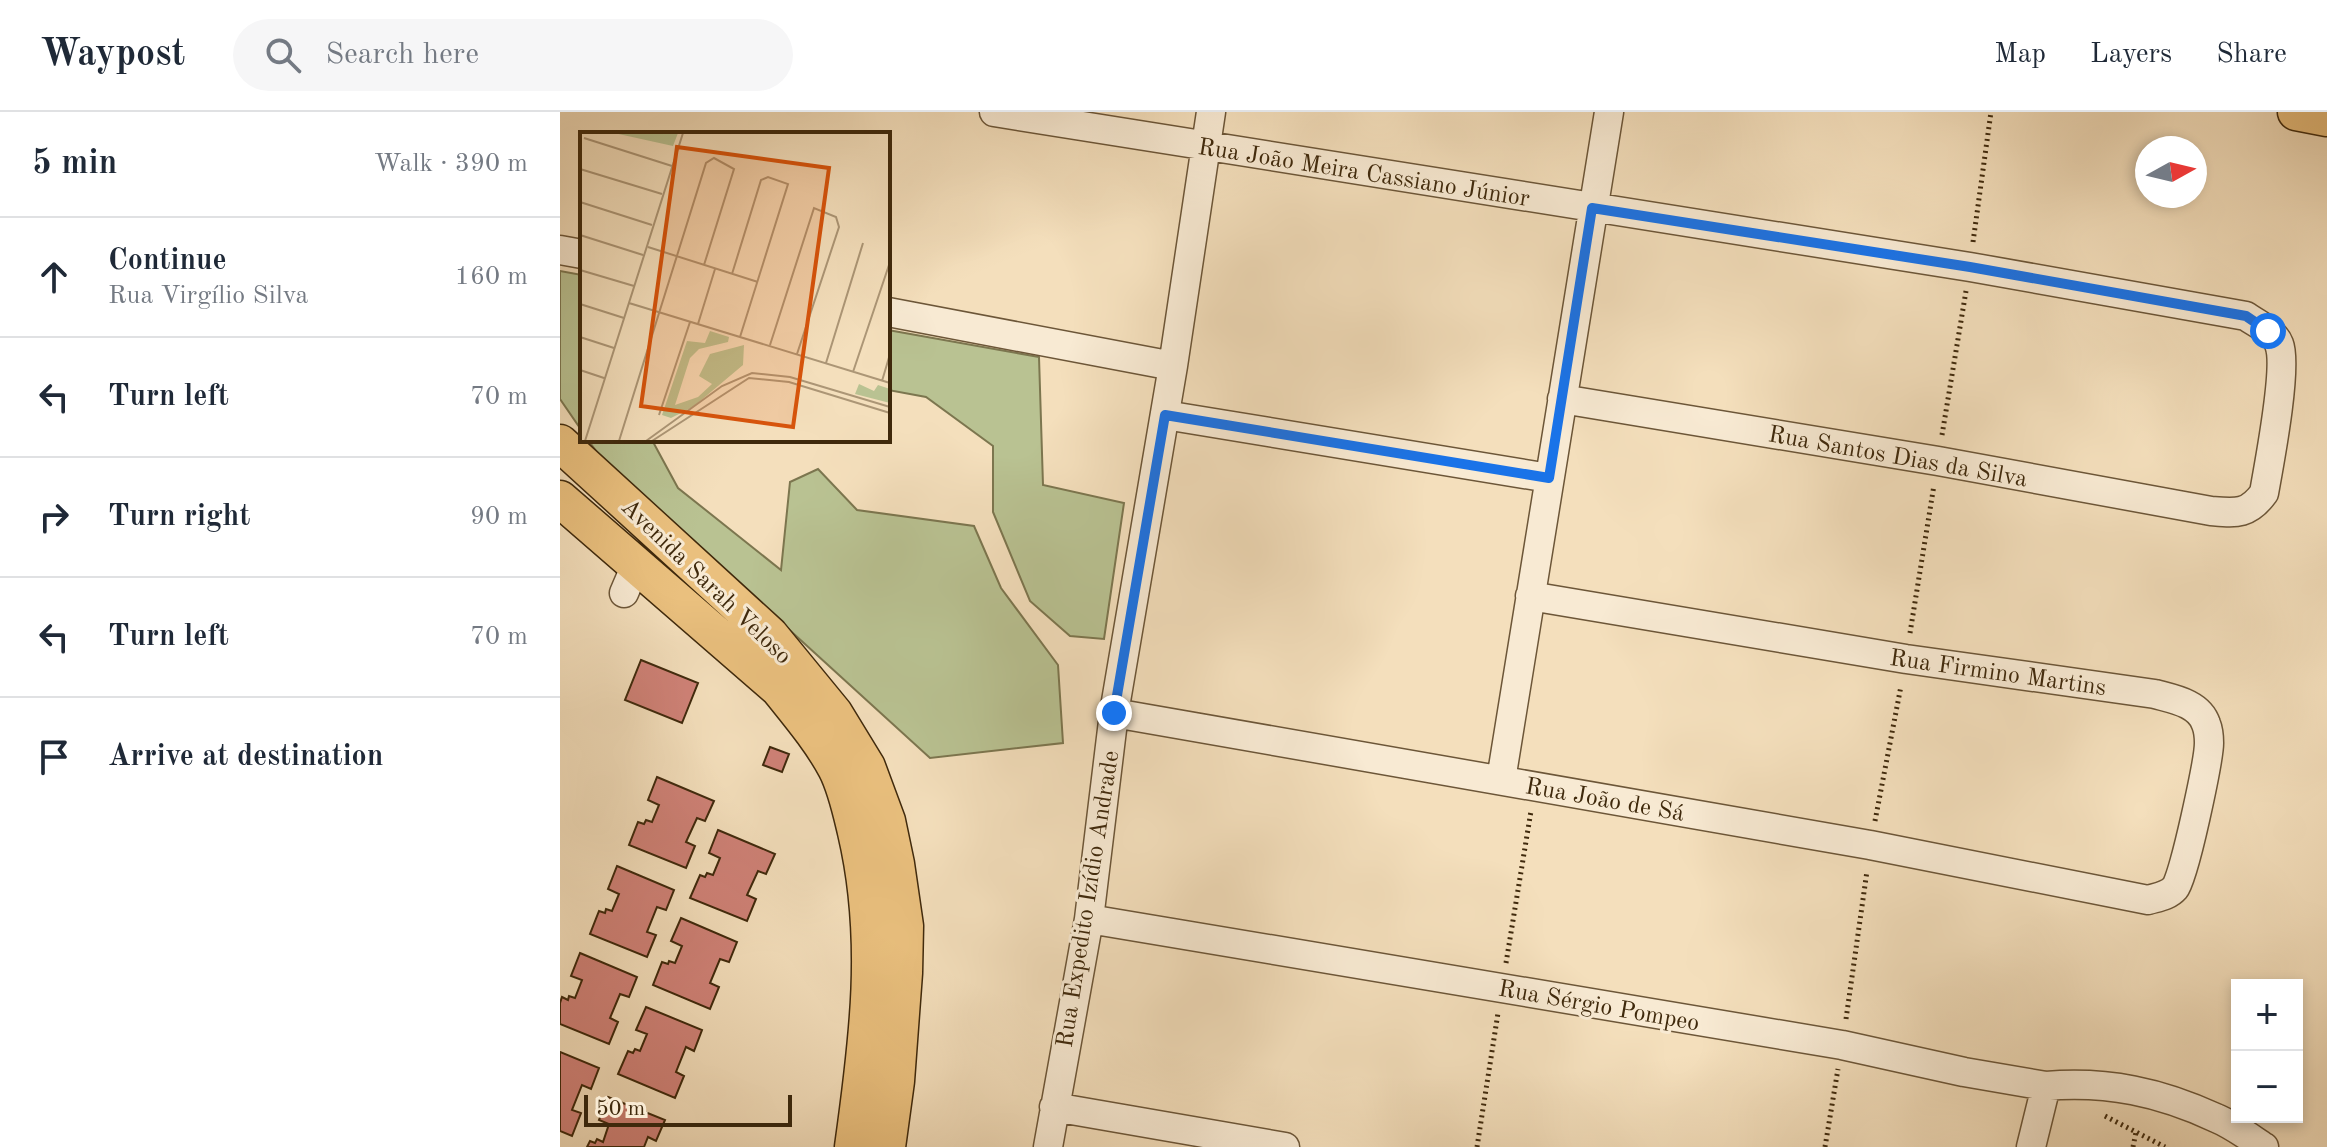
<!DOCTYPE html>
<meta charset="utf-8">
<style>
:root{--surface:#fff;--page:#f6f6f7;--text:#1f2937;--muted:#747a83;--line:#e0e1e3}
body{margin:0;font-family:"Old Standard TT",serif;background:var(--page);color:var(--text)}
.controls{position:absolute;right:24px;bottom:24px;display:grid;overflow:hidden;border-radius:0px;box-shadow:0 4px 12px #0003}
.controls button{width:72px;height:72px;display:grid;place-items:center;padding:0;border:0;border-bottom:2px solid var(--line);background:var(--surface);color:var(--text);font:40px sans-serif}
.compass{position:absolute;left:1575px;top:24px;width:72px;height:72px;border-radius:50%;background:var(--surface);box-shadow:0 4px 12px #0003;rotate:82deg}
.scale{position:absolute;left:24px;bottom:20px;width:208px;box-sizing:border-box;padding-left:8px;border:4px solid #3f290c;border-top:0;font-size:22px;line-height:28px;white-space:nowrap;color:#3f290c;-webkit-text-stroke:6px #f8ead3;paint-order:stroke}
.stop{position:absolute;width:24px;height:24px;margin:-18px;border:6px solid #1a73e8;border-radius:50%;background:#fff}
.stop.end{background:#1a73e8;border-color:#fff;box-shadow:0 2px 8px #0008}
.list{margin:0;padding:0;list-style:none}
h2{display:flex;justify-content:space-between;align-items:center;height:104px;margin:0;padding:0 32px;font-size:34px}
h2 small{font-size:26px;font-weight:400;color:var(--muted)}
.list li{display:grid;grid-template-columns:52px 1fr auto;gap:24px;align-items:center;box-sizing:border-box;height:120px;padding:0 32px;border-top:2px solid var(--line)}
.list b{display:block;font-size:30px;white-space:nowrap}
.list p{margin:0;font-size:26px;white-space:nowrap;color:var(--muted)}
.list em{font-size:26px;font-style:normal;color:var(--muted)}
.icon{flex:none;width:44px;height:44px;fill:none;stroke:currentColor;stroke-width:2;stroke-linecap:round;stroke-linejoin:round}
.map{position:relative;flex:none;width:1767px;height:1035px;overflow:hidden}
header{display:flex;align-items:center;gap:48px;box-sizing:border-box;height:112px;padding:0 40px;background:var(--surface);border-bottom:2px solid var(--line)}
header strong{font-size:38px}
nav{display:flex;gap:44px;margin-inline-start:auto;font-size:28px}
.search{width:560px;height:72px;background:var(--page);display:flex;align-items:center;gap:20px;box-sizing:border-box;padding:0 28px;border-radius:44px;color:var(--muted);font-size:30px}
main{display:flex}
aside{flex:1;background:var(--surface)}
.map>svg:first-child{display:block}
.green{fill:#b9c292;stroke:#7c764f;stroke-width:2}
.building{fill:#d08278;stroke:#3f290c;stroke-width:2}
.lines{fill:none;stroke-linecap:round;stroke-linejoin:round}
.minor-casing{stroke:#6c5638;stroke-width:31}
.major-casing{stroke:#3f290c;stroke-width:39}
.path{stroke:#3f290c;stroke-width:5;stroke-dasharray:2 4;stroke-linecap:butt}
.minor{stroke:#f8ead3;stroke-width:28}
.major{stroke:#eac07e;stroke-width:36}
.route{stroke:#1a73e8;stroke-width:10}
.labels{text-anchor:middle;stroke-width:6;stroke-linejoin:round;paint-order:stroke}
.street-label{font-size:24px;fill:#3f290c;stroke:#f8ead3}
.inset-road{fill:none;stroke:#ac9676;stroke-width:2}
.view{fill:#d7540c;fill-opacity:0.15;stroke:#d7540c;stroke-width:4}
.inset-edge{fill:none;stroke:#3f290c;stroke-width:4}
</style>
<header>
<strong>Waypost</strong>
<div class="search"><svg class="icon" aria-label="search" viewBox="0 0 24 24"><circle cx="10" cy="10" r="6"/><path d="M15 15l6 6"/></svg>Search here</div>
<nav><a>Map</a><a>Layers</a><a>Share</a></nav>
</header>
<main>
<aside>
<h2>5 min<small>Walk · 390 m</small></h2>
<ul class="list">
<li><svg class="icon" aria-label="ahead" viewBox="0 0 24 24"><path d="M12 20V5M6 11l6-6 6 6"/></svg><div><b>Continue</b><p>Rua Virgílio Silva</p></div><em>160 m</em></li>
<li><svg class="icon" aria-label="left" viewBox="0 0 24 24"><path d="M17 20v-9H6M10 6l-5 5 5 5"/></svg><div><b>Turn left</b></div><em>70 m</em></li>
<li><svg class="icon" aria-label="right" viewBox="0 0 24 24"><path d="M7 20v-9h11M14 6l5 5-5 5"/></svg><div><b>Turn right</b></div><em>90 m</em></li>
<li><svg class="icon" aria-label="left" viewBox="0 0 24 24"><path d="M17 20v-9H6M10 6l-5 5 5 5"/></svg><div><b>Turn left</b></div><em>70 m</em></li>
<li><svg class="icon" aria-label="arrive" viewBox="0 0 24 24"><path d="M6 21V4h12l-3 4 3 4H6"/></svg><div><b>Arrive at destination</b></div></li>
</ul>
</aside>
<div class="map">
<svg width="1767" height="1035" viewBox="0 0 1767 1035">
<rect width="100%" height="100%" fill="#f4dfbc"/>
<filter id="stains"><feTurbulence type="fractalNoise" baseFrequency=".0025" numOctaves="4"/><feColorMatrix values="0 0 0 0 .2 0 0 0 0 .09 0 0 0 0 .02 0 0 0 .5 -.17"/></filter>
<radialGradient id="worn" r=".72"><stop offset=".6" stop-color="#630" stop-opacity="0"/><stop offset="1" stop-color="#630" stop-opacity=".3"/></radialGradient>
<!-- green -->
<path class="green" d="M0 159 22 163V319L0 287Z
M328 218 479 245 483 373 564 391 544 527 510 524 470 489 433 400V334L366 285 328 278Z
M28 328H92L118 376 221 458 230 370 258 357 297 398 414 414 441 476 498 553 503 631 370 646 42 347Z"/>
<!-- building -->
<path class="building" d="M81 548 138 571 122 611 65 588Z
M210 635 229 642 222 660 203 653Z
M97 665 154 689 145 709 137 706 126 730 135 734 126 756 69 733 78 710 84 712 86 708 92 710 99 693 88 688Z
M158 718 215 742 206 762 198 759 187 783 196 787 187 809 130 786 140 763 145 765 147 761 153 763 160 746 149 741Z
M57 754 114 778 106 798 97 795 87 820 96 823 87 845 30 822 39 799 45 801 46 797 52 799 59 782 48 777Z
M121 806 177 830 169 850 160 847 150 871 159 875 150 897 93 873 102 850 108 852 109 849 115 851 122 834 111 829Z
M20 841 77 865 69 885 60 882 50 906 58 910 49 932 0 912V891L2 885 8 888 9 884 15 886 22 868 11 864Z
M86 895 142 918 134 939 126 935 116 960 124 964 115 986 58 962 68 939 73 941 75 937 80 939 87 922 76 918Z
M0 940 39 956 31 977 22 973 12 998 21 1001 12 1024 0 1019Z
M48 985 105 1008 96 1029 88 1025 84 1035H27L30 1029 35 1031 37 1027 43 1030 49 1012 39 1008Z"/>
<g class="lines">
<defs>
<path id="minor" d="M434 0 1410 155 1686 204C1697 212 1714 219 1719 232 1728 254 1709 353 1704 381 1688 403 1676 401 1651 399L1378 349 1002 287
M0 138 22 142
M328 200 613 254
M605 303 989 366
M64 481 76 453
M554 601 1310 733 1588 788C1598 785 1608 784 1615 776 1624 766 1649 647 1649 631 1649 626 1648 617 1646 612 1639 591 1613 587 1595 582L1346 547 970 484
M941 668 1049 0
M529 807 1282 933 1404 960 1486 974 1471 1035
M1486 974C1548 969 1600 980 1656 1006 1673 1013 1689 1025 1704 1035
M494 995 725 1035
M488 1035 529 807 554 601 613 254 651 0"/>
<path id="major" d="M1736 0 1767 6
M0 331 210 523 274 601 307 655 327 709 336 752 345 814 344 861 336 969 327 1035
M0 387 219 577C239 602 261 628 276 656 286 675 291 699 296 720 321 826 308 928 293 1035"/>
</defs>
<!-- minor casing -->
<use href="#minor" class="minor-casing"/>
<!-- major casing -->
<use href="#major" class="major-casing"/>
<!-- path -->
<path class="path" d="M1413 130 1431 0
M1382 323 1406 179
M1350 521 1374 373
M1315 709 1341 574
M946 851 971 699
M1286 907 1307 759
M1545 1004 1605 1035
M917 1035 938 901
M1265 1035 1278 957
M1573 1035 1576 1020"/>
<!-- minor -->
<use href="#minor" class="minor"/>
<!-- major -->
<use href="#major" class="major"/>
</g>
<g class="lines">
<!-- route -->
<path class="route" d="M554 601 605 303 989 366 1032 96 1410 155 1686 204 1708 219"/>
</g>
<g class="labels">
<!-- street labels -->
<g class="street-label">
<text transform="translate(804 60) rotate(9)" y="8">Rua João Meira Cassiano Júnior</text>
<text transform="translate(1338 344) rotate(10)" y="8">Rua Santos Dias da Silva</text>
<text transform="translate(147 469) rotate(44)" y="8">Avenida Sarah Veloso</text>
<text transform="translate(1438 560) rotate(8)" y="8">Rua Firmino Martins</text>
<text transform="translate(1045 687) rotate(10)" y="8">Rua João de Sá</text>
<text transform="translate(527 787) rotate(-81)" y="8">Rua Expedito Izídio Andrade</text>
<text transform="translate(1039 893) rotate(10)" y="8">Rua Sérgio Pompeo</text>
</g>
</g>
<!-- overview -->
<g transform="translate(20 20)">
<rect width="310" height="310" fill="#f4dfbc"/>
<path d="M34 1H98L93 14ZM130 199 149 205 148 210 119 217 110 226 95 273 118 265 132 252 119 244 130 222 164 213 163 233 113 275 91 286 82 283 107 209 125 211ZM279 252 294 259 298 253 310 257V271L275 262Z" fill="#b9c292"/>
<path class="inset-road" d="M4 6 92 34M0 37 82 62M0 70 72 93M0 103 63 123M68 115 178 150M0 138 54 154M152 142 181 48 188 45 208 52 160 205M49 171 310 251M0 172 44 186M118 192 135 137M0 205 34 216M190 213 234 76 256 85 259 95 217 222M246 231 283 111M0 238 24 246M273 240 310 130M302 249 310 222M79 283 110 190M5 309 103 1M39 309 126 31 134 26 154 37 124 133M66 309 142 254 172 241 210 245 310 275M72 309 169 246 209 250 310 281"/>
<path class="view" d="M97 15 249 36 213 295 61 274Z"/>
<rect width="310" height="310" class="inset-edge"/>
</g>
<rect width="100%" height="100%" filter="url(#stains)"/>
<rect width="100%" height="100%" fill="url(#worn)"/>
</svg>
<div class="controls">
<button>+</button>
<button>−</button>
</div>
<svg class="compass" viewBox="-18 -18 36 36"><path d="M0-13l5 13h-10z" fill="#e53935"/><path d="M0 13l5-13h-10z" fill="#747a83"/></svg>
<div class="scale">50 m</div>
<div class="stop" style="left:1708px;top:219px"></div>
<div class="stop end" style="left:554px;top:601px"></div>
</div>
</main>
